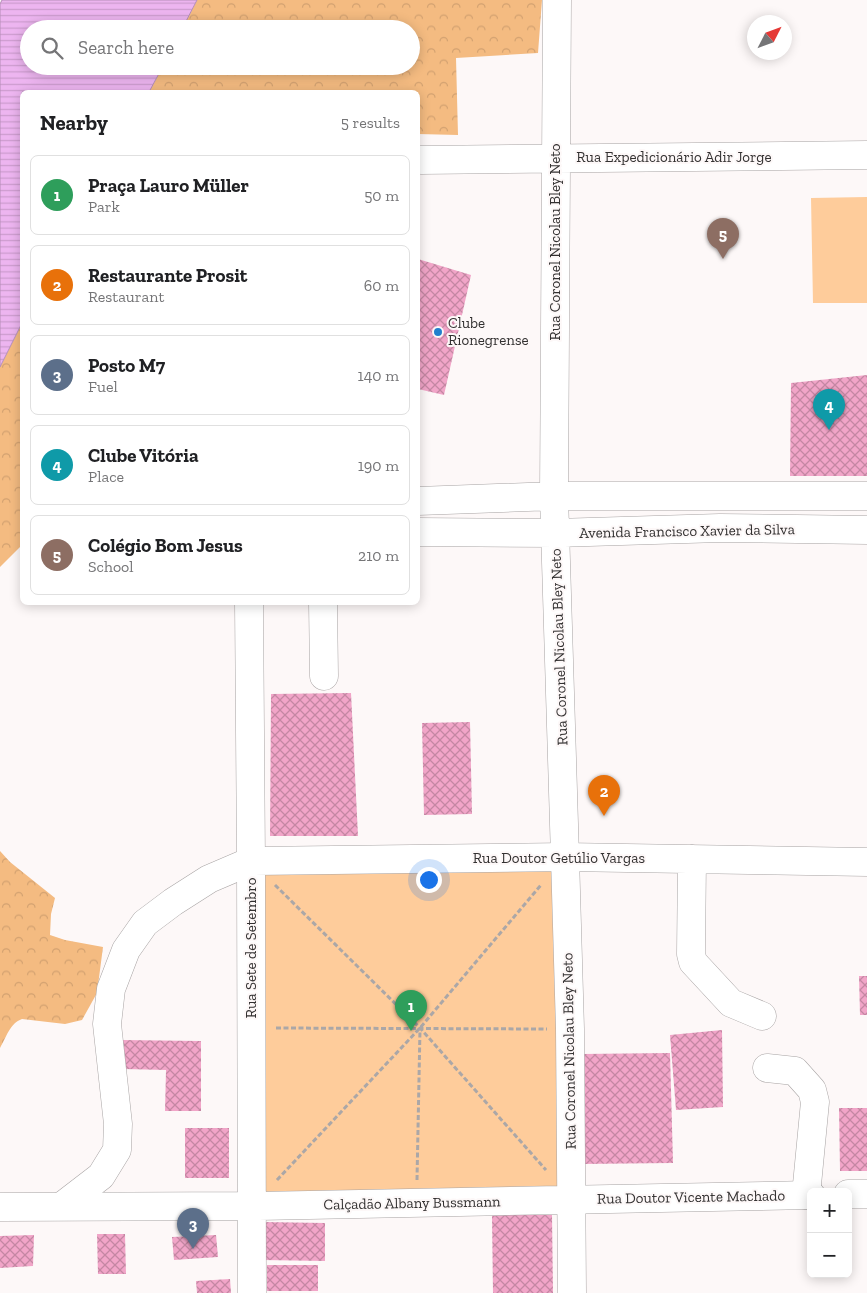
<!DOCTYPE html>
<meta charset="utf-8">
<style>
:root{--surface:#fff;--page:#f2f2f2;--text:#202124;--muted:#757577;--line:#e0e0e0;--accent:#ea580c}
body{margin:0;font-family:"Zilla Slab",serif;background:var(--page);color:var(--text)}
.controls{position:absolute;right:15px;bottom:15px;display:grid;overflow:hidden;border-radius:8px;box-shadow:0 2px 12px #0003}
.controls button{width:45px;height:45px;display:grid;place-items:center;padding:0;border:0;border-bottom:1px solid var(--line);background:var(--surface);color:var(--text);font:25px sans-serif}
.compass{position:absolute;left:747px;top:15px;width:45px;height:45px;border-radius:50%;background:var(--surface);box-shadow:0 2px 12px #0003;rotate:48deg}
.you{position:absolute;left:428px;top:879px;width:18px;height:18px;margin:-12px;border:4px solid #fff;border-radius:50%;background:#1a73e8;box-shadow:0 0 0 8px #1a73e833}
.badge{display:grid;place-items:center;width:32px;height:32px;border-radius:50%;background:var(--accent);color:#fff;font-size:16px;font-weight:700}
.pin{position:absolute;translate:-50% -41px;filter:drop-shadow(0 1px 2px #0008)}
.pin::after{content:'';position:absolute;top:26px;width:18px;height:15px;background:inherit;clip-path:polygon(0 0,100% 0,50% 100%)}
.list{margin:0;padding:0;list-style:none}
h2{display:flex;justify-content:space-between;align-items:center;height:65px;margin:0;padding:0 20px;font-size:21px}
h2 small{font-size:16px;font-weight:400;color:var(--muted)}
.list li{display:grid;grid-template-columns:32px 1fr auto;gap:15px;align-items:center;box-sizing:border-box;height:80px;margin:0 10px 10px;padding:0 10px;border:1px solid var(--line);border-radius:8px}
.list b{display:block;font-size:19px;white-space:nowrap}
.list p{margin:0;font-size:16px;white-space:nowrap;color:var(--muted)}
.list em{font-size:16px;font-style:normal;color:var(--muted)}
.icon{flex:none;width:28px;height:28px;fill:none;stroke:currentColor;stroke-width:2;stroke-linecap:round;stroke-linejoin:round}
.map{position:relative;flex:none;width:867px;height:1293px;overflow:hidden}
.search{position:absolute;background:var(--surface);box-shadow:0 2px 12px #0003;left:20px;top:20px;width:400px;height:55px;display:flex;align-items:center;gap:12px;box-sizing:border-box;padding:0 18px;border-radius:28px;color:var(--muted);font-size:19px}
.panel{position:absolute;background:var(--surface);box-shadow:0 2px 12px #0003;left:20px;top:90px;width:400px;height:515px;border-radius:8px}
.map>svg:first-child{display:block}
.forest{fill:url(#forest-crowns)}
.green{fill:#fecc9b}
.water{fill:url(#water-rules);stroke:#b58db7}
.building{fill:url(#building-cross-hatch)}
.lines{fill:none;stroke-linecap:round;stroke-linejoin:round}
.minor-casing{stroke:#a8a4a4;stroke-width:29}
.major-casing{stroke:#a8a4a4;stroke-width:29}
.path{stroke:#aba7a7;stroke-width:3;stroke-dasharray:5 2.5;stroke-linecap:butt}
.minor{stroke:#fff;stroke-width:28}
.major{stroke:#fff;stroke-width:28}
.poi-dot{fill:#2280cd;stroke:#fdf8f8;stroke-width:2}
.labels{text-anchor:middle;stroke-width:4;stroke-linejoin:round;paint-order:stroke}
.street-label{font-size:15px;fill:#333131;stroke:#fdf8f8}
.poi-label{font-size:15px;fill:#333131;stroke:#fdf8f8;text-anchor:start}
</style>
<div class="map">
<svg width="867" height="1293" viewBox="0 0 867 1293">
<defs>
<pattern id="forest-crowns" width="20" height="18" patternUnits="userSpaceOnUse" patternTransform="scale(1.25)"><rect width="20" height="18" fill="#f4bb81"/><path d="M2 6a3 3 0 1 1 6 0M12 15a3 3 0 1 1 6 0" fill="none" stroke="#d2a170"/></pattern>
<pattern id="water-rules" width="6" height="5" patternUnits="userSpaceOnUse" patternTransform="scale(1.25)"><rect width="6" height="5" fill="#edb5f0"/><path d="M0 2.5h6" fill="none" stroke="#cc9cce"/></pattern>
<pattern id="building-cross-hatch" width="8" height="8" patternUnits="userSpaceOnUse" patternTransform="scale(1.25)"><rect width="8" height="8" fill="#f1a5c8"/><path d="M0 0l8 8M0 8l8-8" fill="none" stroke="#c487a3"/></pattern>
</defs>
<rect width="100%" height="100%" fill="#fdf8f8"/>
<!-- forest -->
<path class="forest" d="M197 0H542L538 53 456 58 458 135 418 134V92H149L163 66H411V29H182Z
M22 323V545L0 567V367Z
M0 851 10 862 55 898 51 914 50 935 65 940 103 947 97 993 82 1020 65 1024 22 1019C10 1023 6 1038 0 1048Z"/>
<!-- green -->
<path class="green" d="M867 197V303H813L811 198Z
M567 861 569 1196 253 1205 255 865Z"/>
<!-- water -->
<path class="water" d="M2 0H197L182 29H29V66H163L149 92H22V323L0 367V4Z"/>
<!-- building -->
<path class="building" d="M418 259 471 275 444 395 418 389Z
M867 375V476H790L791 383Z
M351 693 358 836H270L271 694Z
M470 722 472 814 424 815 422 723Z
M859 976H867V1015H860Z
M722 1030 723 1107 676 1110 670 1035Z
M123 1040 201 1041V1111H165L166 1070 123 1069Z
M670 1053 673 1163 582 1164V1054Z
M839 1108H867V1171H840Z
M185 1128H229V1178H185Z
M492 1215H552L553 1293H493Z
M263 1222 325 1223V1261L263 1260Z
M97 1234H125L126 1274H98Z
M34 1235 33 1266 0 1268V1236Z
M216 1235 218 1257 174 1260 172 1237Z
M267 1265H318V1291H267Z
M230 1279 231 1293H197L196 1281Z"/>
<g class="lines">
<defs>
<path id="minor" d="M557 0 554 496 565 857 867 862
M421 160 867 155
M418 501 554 496H867
M418 532 556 533 720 528 867 530
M323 602 324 676
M692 859 691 954 693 962 731 1003 762 1016
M767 1068 795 1071 812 1090 815 1102 806 1195
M62 1206 101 1176 117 1150 118 1124 107 1024 111 989 126 950 145 923 173 902 209 879 251 861 249 602"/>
<path id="major" d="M848 1194H867
M0 1207 259 1206 811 1195
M252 1293 251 861 565 857 570 1029 572 1293"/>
</defs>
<!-- minor casing -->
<use href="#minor" class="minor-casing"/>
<!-- major casing -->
<use href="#major" class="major-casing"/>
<!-- path -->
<path class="path" d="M275 885 420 1028 546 1170
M276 1028 547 1029
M277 1180 420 1028 541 885
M417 1180 420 1029"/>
<!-- minor -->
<use href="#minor" class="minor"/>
<!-- major -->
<use href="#major" class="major"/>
</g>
<!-- markers -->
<circle class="poi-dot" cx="438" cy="332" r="5"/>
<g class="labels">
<!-- street labels -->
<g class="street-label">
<text x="674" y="162">Rua Expedicionário Adir Jorge</text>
<text transform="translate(555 242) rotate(-90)" y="5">Rua Coronel Nicolau Bley Neto</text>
<text transform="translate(687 531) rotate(-1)" y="5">Avenida Francisco Xavier da Silva</text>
<text transform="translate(559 647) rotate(-92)" y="5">Rua Coronel Nicolau Bley Neto</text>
<text x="559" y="863">Rua Doutor Getúlio Vargas</text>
<text transform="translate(251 948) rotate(-90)" y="5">Rua Sete de Setembro</text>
<text transform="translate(569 1051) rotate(-91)" y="5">Rua Coronel Nicolau Bley Neto</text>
<text transform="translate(691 1197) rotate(-1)" y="5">Rua Doutor Vicente Machado</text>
<text transform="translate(412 1203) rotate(-1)" y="5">Calçadão Albany Bussmann</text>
</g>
<!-- poi labels -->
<g class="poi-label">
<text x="448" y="328">Clube<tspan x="448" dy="17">Rionegrense</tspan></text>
</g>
</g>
</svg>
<div class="controls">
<button>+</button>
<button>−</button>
</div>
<svg class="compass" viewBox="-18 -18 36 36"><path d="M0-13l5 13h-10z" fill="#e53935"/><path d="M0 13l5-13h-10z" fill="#757577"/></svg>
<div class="you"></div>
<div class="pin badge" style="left:411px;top:1031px;background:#2e9e5b">1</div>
<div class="pin badge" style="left:604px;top:816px;background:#e8710a">2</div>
<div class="pin badge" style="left:193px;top:1249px;background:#5c6f8a">3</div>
<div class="pin badge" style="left:829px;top:430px;background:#0f9aa8">4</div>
<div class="pin badge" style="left:723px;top:259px;background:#8d6e63">5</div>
<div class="search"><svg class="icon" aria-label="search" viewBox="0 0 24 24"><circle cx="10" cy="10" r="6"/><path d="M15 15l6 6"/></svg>Search here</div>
<section class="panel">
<h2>Nearby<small>5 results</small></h2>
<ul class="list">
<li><span class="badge" style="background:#2e9e5b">1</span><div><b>Praça Lauro Müller</b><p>Park</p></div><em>50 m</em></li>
<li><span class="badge" style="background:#e8710a">2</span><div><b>Restaurante Prosit</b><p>Restaurant</p></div><em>60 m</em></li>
<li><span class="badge" style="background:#5c6f8a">3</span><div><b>Posto M7</b><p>Fuel</p></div><em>140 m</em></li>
<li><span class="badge" style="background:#0f9aa8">4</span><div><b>Clube Vitória</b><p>Place</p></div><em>190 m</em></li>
<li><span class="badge" style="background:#8d6e63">5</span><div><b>Colégio Bom Jesus</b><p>School</p></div><em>210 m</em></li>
</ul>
</section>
</div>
